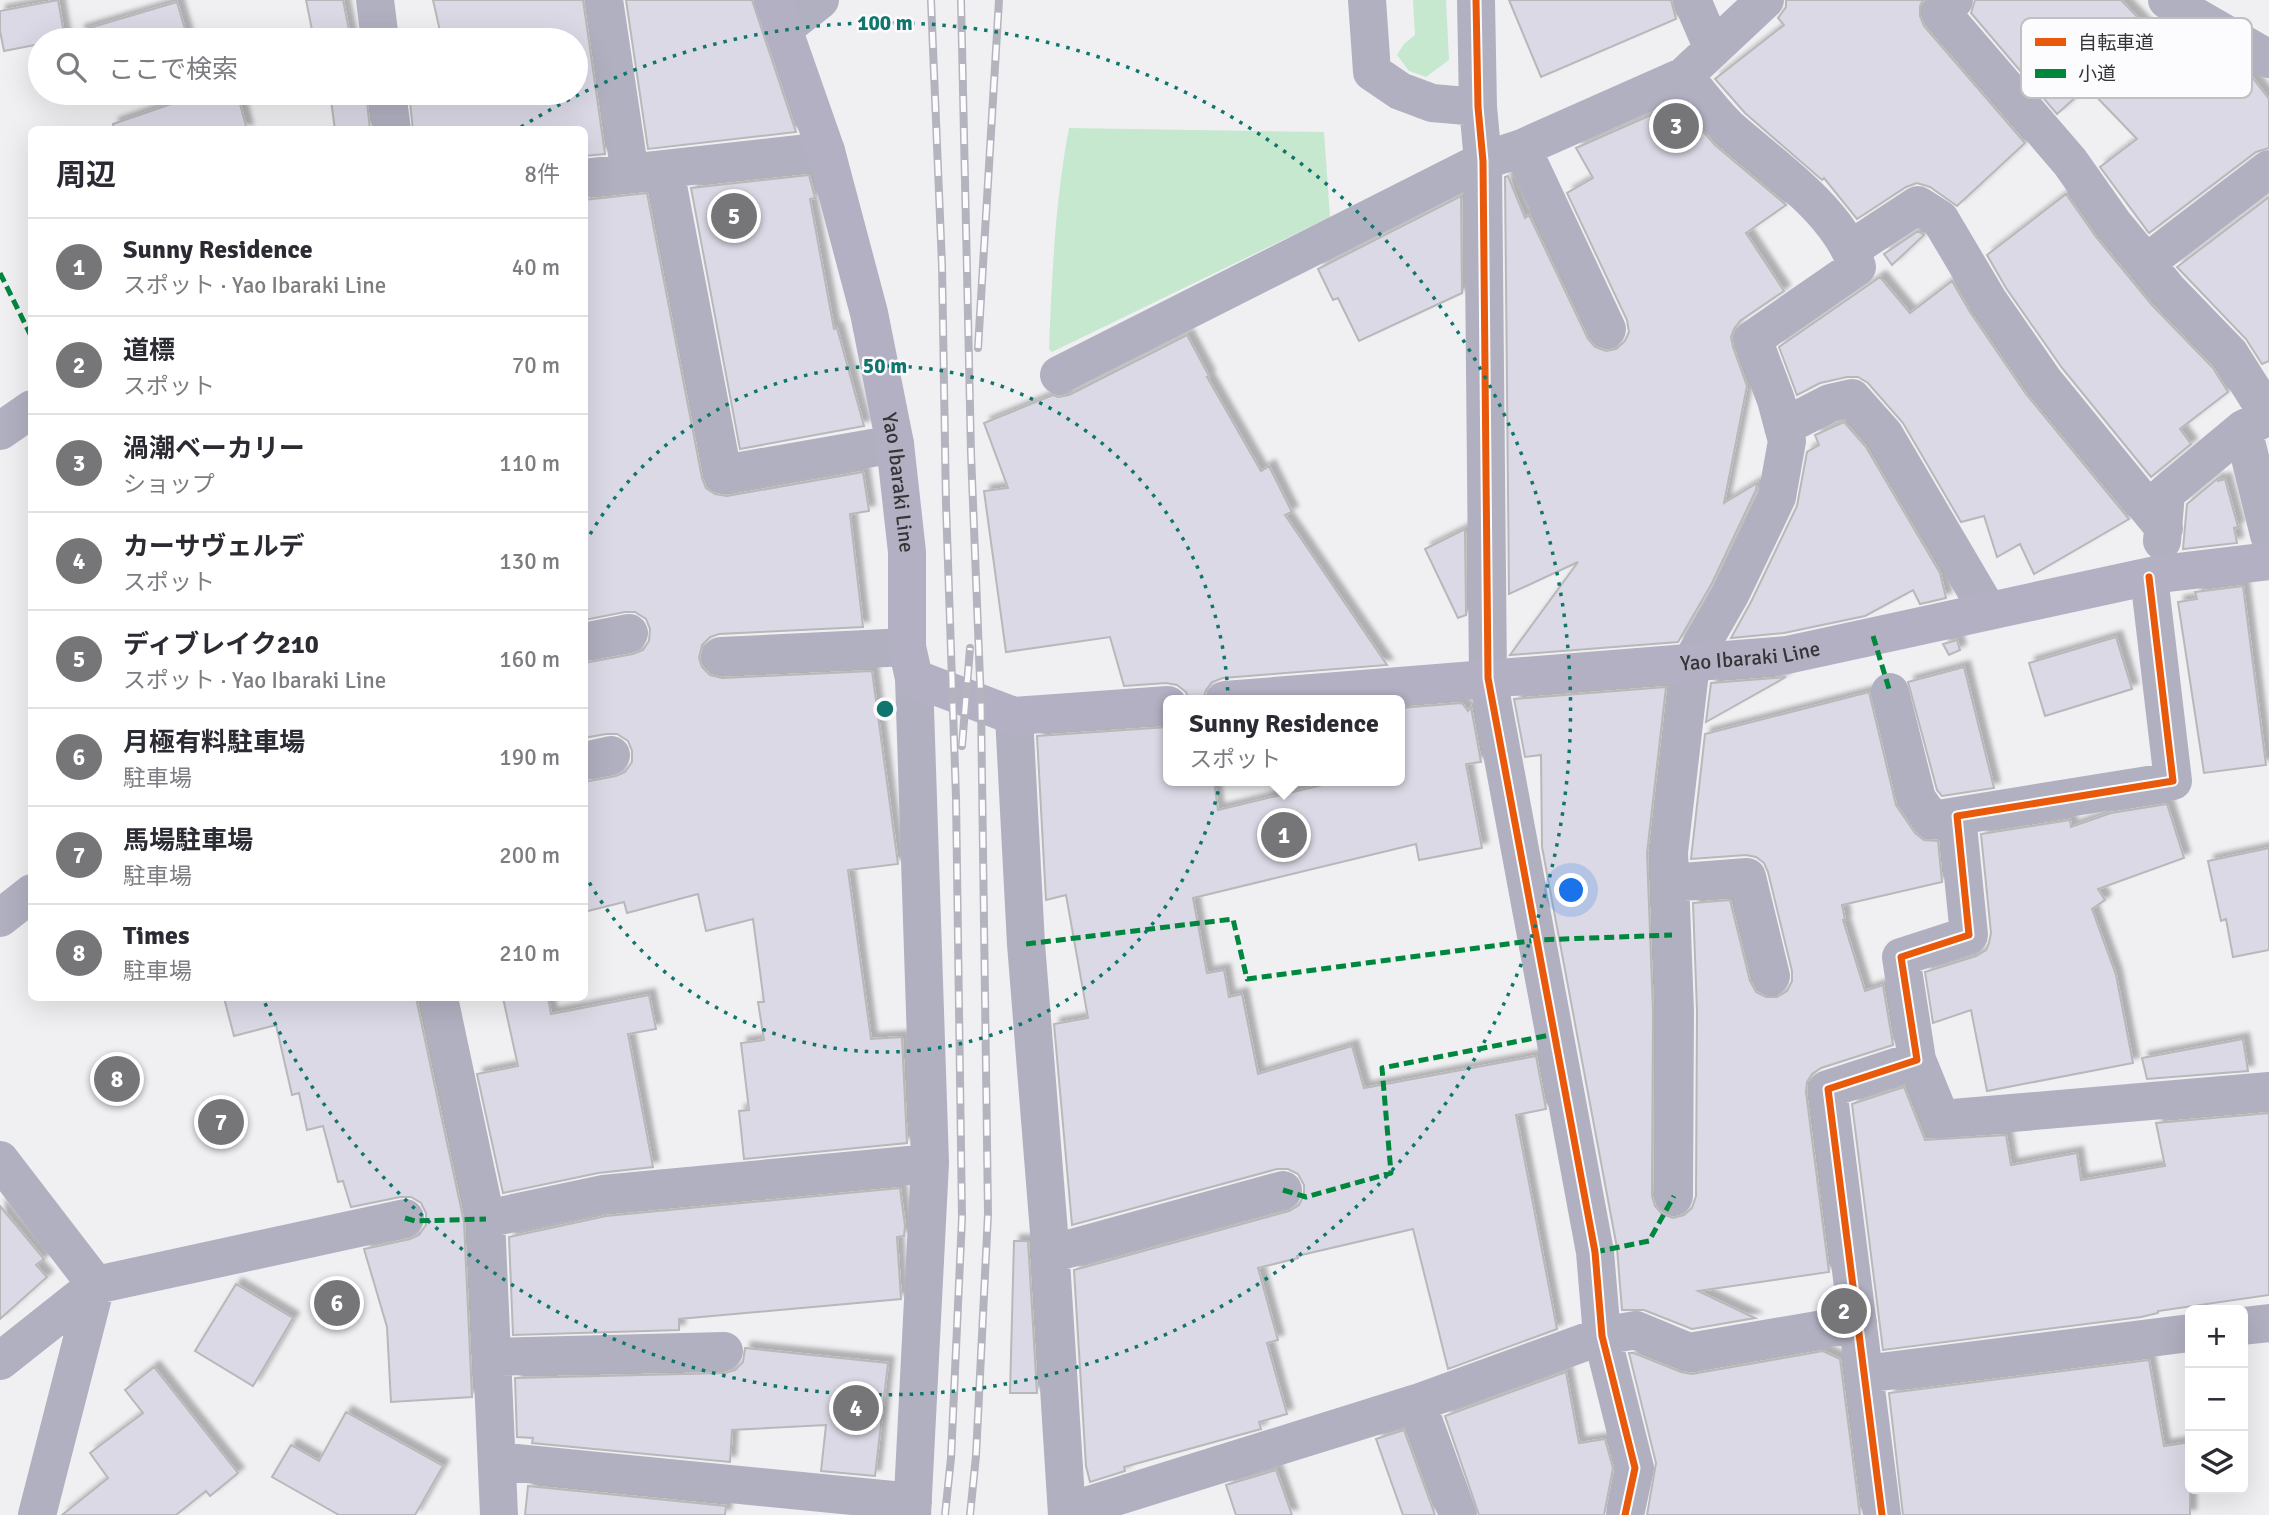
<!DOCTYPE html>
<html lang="ja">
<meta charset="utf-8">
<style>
:root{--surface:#fff;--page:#f2f2f3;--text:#2b2b33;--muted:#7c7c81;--line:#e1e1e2;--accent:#767679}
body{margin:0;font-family:Signika,"Noto Sans JP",sans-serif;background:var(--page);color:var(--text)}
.controls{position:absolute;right:21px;bottom:21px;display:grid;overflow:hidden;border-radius:10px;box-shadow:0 7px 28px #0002}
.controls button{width:63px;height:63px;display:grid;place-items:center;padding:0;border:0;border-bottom:2px solid var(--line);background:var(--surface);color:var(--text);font:35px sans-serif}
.you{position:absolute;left:1572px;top:891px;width:24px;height:24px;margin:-18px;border:5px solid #fff;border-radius:50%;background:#1a73e8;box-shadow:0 0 0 10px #1a73e833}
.badge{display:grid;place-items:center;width:46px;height:46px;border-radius:50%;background:var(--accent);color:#fff;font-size:23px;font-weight:700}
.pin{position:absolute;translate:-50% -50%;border:4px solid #fff;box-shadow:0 2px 7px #0006}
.popup{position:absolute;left:1163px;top:695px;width:242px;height:91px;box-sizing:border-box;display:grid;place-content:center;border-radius:10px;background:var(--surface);filter:drop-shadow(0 2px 5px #0005);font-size:23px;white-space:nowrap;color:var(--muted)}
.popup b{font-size:26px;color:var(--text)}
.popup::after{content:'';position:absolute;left:50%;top:100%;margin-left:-14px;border:14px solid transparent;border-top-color:var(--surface)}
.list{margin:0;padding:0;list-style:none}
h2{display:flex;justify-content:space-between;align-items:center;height:91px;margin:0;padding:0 28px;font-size:30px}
h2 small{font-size:23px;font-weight:400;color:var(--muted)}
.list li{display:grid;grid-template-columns:46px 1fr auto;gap:21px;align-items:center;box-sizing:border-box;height:98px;padding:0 28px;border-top:2px solid var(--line)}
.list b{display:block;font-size:26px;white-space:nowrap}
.list p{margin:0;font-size:23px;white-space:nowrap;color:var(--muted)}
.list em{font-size:23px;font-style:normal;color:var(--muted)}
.icon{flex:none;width:38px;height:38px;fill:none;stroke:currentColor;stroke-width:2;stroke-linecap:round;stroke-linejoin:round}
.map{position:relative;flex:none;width:2269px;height:1515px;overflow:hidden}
.search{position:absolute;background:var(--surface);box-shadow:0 7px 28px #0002;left:28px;top:28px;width:560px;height:77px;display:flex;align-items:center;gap:18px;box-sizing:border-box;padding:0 24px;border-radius:38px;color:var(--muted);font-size:26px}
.panel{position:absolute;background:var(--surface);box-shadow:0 7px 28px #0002;left:28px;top:126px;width:560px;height:875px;border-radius:10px}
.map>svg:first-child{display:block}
.green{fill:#c5e8ce}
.building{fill:#dad9e5;stroke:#b8b8ba;stroke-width:2;filter:url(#shadow)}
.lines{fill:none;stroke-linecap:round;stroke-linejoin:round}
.minor{stroke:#b1b0c1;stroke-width:38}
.major{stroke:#b4b0c3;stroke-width:38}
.rail-casing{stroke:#b4b4be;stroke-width:8}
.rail{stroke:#fcfcfe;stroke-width:5;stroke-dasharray:16;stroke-linecap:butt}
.quiet{stroke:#00873e;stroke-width:5;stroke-dasharray:10 5;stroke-linecap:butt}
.cycleway-casing{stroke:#fcfcfe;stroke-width:11}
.cycleway{stroke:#e8590c;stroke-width:7}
.ring{fill:none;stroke:#0f766e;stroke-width:3.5;stroke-dasharray:3.5 7}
.labels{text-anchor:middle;stroke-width:5;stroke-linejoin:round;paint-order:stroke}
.street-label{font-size:21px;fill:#353537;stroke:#fcfcfe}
.key{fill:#fcfcfe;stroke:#c0c0c2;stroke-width:2}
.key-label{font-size:19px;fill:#353537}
.centre{fill:#0f766e;stroke:#fcfcfe;stroke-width:3.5}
.ring-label{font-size:21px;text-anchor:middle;font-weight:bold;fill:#0f766e;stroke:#fcfcfe;stroke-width:5;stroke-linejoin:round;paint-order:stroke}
</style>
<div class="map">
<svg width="2269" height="1515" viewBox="0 0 2269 1515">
<defs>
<filter id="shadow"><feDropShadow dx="6" dy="-6" stdDeviation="2" flood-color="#0004"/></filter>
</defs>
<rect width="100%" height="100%" fill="#f0f0f3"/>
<!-- green -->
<path class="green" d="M1413 0H1446L1449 60 1426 77 1409 71 1397 55 1404 44 1415 35Z
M1069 128 1324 132 1330 217 1052 352 1049 349C1052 276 1055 201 1069 128Z"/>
<!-- building -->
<path class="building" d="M58 0 65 39 40 40V44L4 51 0 31V11Z
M306 0H343L351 40H314Z
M433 0H583L605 154 584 156V130H413L409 93H576V40H442Z
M626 0H752L796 132 648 149Z
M1509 0H1671L1676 19 1541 77Z
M1786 0H1923L1920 6V16L1924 26 2025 143 1957 206 1930 187 1917 183 1906 187 1857 219 1824 178 1822 180 1745 113 1715 79 1784 25 1778 18 1786 7Z
M1975 0H2121L2207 89 2237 66 2248 72 2269 99V148L2256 152 2149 233 2100 167 2137 139 2087 87 2057 114 1971 13Z
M177 2 188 40H81L79 31Z
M203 93H237L247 130H114L113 124Z
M330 93H366L370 130H335Z
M1678 103 1715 145 1786 205 1746 233 1784 291 1740 321 1734 329 1731 337 1733 347 1747 386 1724 503 1757 483 1756 490 1712 583 1678 642 1510 655 1578 562 1509 594 1505 177 1508 176 1525 218 1529 215 1588 339 1595 347 1606 351 1616 349 1625 341 1629 332 1627 320 1567 193 1593 178 1576 148Z
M809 175 815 198 810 199 834 329 837 328 864 426 740 449 691 188Z
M647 193 702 478 706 488 715 494 727 496 863 472 869 511 850 514 863 627 719 634 710 637 702 645 699 658 702 667 710 675 722 678 872 671 898 864 848 870 871 1039 902 1037 907 1143 744 1159 739 1111 749 1110 741 1043 764 1040 758 1002H764L753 919 706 931 698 894 627 913 624 902 584 912V782L616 776 625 772 632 762V751L628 741 617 734H606L584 738V663L633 654 643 650 649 641 650 629 646 619 635 612H625L584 620V200Z
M2066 194 2096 237 2152 305 2213 368 2228 392 2180 429 2191 444 2151 477 2062 368 2006 288 1987 255Z
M1461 196 1462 293 1359 341 1338 298 1333 300 1318 269Z
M2269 197V361L2262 364 2246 339 2177 267Z
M1918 231 1924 235 1892 265 1884 254Z
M1880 277 1910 313 1952 281 1970 312 2026 394 2129 519 2034 574 2020 544 1997 557 1984 516 1961 522 1903 423 1868 383 1858 377H1847L1820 383 1797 395 1779 347Z
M1187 335 1209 376 1207 377 1261 471 1269 466 1292 512 1285 515 1387 665 1223 678 1212 682 1206 690 1203 700H1189L1186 692 1177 685 1166 683 1124 686 1110 637 1006 652 984 491 1008 488 984 423 1053 395 1058 397 1069 395Z
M1844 422 1866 447 1940 573 1946 598 1920 604 1913 590 1865 616 1784 633 1731 638 1751 602 1797 506 1807 452 1819 445 1815 435Z
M2217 479 2218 481 2225 479 2238 527 2234 528 2237 543 2183 549 2187 504Z
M1465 529 1466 615 1458 618 1425 549Z
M2243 586 2266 765 2204 773 2178 602 2197 599 2195 592Z
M2116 637 2132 689 2045 716 2029 663Z
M1957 640 1960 650 1949 655 1943 644Z
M1964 667 1994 788 1942 796 1937 790 1908 682Z
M1786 677 1706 722 1711 683Z
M1666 687 1647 853 1653 1011 1652 1196 1655 1206 1662 1214 1673 1218 1684 1215 1692 1208 1696 1196 1697 1011 1693 903 1730 900 1750 981 1756 992 1766 997H1777L1787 991 1792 981V971L1768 872 1764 863 1756 857 1746 855 1691 859 1705 734 1869 692 1896 805 1915 833 1924 840 1938 841 1942 882 1842 905 1845 920H1843L1865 991 1883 985 1893 1045 1821 1068 1812 1074 1807 1082 1806 1092 1829 1272 1698 1291 1755 1318 1692 1329 1644 1310H1622L1617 1248 1542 847 1541 755 1525 757 1514 699Z
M1462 703 1468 711 1471 707 1481 762 1466 764 1482 848 1419 860 1416 844 1193 898 1207 973 1224 970 1229 997 1242 994 1258 1074 1352 1046 1364 1088 1536 1056 1546 1109 1516 1115 1557 1329 1448 1369 1413 1229 1297 1256 1298 1258 1258 1268 1278 1340 1267 1343 1287 1414 1259 1422 1261 1429 1124 1467 1125 1471 1090 1482 1086 1466 1074 1270 1289 1211 1299 1205 1304 1195V1185L1298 1174 1288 1169H1277L1072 1225 1054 1024 1088 1018 1066 895 1046 900 1037 736 1168 727V781H1214L1218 810 1339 781H1399V708Z
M2167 804 2184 858 2098 889 2105 900 2092 909 2116 975 2133 1063 1987 1091 1971 1010 1933 1023 1925 972 1976 956 1986 950 1989 943 1991 933 1981 834 2070 820 2071 827 2111 813Z
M2269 848V950L2233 957 2226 919 2221 921 2208 861Z
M649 995 656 1029 628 1034 653 1167 598 1173 503 1193 477 1074 518 1066 503 998H548L551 1014Z
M224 998H416L464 1222 472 1397 391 1402 387 1327 364 1249 410 1239 419 1235 426 1225V1213L421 1203 411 1197H400L351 1207 343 1181 338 1182 323 1126 307 1130 299 1093 292 1095 276 1025 234 1036Z
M2243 1039 2248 1071 2147 1079 2142 1058Z
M1904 1087 1925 1140 2006 1135 2011 1165 2077 1153 2081 1180 2165 1166 2156 1123 2269 1113V1295L2158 1311V1313L2141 1317 1883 1350 1852 1104Z
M900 1188 905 1226 904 1236 897 1237 901 1299 679 1319V1330L513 1335 509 1237 606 1216Z
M0 1206 44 1259 36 1265 47 1277 0 1319Z
M1014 1241H1028L1037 1393H1010Z
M236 1284 293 1318 253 1386 195 1351Z
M745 1348 888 1363 875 1476 821 1471 826 1425 732 1430 730 1462 532 1443 533 1438 517 1437 515 1378 725 1373 735 1370 743 1362Z
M1823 1351 1840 1359 1860 1515H1647L1656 1463 1629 1353H1634L1681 1372 1692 1374Z
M2149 1360 2164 1446 2190 1442V1515H1903L1889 1393Z
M154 1367 238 1473 210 1496 206 1491 176 1515H62L108 1478 90 1453 143 1413 125 1390Z
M1566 1372 1579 1443 1605 1439 1613 1468 1604 1515H1479L1445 1416Z
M346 1412 443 1466 415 1515H339L272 1477 291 1445 319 1461Z
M1404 1430 1435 1515H1403L1376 1439Z
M1276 1470 1292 1515H1236L1226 1485Z
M528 1486 726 1506 725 1515H525Z"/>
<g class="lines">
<!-- minor -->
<path class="minor" d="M375 0 380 40
M604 0 630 174
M1367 0 1372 72 1400 91 1432 103 1478 107
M1476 0 1478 107 1483 161 1488 678 1595 1252 1602 1336 1635 1468 1625 1515
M1692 0 1713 49
M1954 0 1941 12 2070 162 2113 223 2169 291 2230 354 2269 416 2243 429 2269 535
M2167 0 2269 59
M783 29 820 0
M387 93 392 130
M1522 148 1607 329
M665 170 723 474 895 444
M584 178 826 151
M1851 249 1918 205 1940 219 1988 300 2044 381 2164 528
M2146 263 2269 169
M1059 375 1483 161 1522 148 1684 76 1765 0
M1783 427 1830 403 1852 398 1884 434 1988 611
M0 431 32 409
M2162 541 2166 493 2243 429
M584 642 629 633
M721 656 907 647
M1890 692 1917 799 1932 820 1957 816
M1014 716 1026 944 1050 1245 1067 1515
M584 761 611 755
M1670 883 1747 877 1771 976
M0 918 32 893
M439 998 486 1219 499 1515
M1917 1060 1941 1119 2269 1091
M0 1160 96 1285 37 1515
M1674 1196 1675 1011 1669 852 1691 663 1731 593 1777 497 1787 441 1776 400 1753 339 1857 267C1839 211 1773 167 1730 129 1713 113 1699 93 1684 76
M486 1219 603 1194 930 1163
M1050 1254 1283 1190
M2243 1326 2269 1323
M492 1357 724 1351
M0 1361 96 1285 405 1218
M1864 1374 2190 1333
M1417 1403 1458 1515
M497 1461 913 1502
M1067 1512 1417 1403 1602 1336 1636 1330 1689 1352 1858 1323
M912 1515 930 1163 914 678
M1882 1515 1828 1089 1917 1060 1901 957 1969 935 1957 816 2173 781 2149 577"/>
<!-- major -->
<g class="major">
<path id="s1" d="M773 0 826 151 869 313 895 444 907 552V647L914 678 1014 716 1168 705"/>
<path id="s2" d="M1225 700 1787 655 2160 574 2269 561"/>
</g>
<defs>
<path id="rail" d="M931 0 942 265 946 504 956 798 962 1218 951 1458 945 1515
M961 0 971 453 981 704 988 1214 976 1456 970 1515
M978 348 999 0
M962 746 970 648"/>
</defs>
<!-- rail casing -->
<use href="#rail" class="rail-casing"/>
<!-- rail -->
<use href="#rail" class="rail"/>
<!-- quiet -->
<path class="quiet" d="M0 273 32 338
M1873 636 1890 692
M1026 944 1233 919 1247 979 1537 940 1672 935
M1283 1190 1306 1197 1391 1173 1382 1068 1555 1034
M405 1218 415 1221 486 1219
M1595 1252 1649 1241 1674 1196"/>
<defs>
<path id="cycleway" d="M1476 0 1478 107 1483 161 1488 678 1595 1252 1602 1336 1635 1468 1625 1515
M1882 1515 1828 1089 1917 1060 1901 957 1969 935 1957 816 2173 781 2149 577"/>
</defs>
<!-- cycleway casing -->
<use href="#cycleway" class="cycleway-casing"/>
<!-- cycleway -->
<use href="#cycleway" class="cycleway"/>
</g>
<!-- distance rings -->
<g class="ring">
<path d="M585 543A343 343 0 1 1 585 875"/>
<path d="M521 127A686 686 0 1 1 263 999"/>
</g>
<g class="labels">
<!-- street labels -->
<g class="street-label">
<text dy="7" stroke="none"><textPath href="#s1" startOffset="500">Yao Ibaraki Line</textPath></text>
<text dy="7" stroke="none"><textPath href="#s2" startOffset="527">Yao Ibaraki Line</textPath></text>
</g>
</g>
<!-- legend -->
<rect x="2021" y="18" width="231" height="80" rx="10" class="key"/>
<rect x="2035" y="38" width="31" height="8" fill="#e8590c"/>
<rect x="2035" y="69" width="31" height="9" fill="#00873e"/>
<g class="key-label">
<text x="2078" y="49">自転車道</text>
<text x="2078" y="80">小道</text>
</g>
<circle cx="885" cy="709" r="10" class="centre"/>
<g class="ring-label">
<text x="885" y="30">100 m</text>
<text x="885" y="373">50 m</text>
</g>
</svg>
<div class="controls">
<button>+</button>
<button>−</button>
<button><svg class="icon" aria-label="layers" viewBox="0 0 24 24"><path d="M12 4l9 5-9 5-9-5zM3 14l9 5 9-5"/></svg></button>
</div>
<div class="you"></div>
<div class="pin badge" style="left:1284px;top:835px">1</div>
<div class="popup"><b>Sunny Residence</b>スポット</div>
<div class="pin badge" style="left:1844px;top:1311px">2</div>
<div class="pin badge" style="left:1676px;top:126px">3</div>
<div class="pin badge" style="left:856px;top:1408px">4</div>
<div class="pin badge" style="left:734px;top:216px">5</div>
<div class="pin badge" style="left:337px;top:1303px">6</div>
<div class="pin badge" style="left:221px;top:1122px">7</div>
<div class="pin badge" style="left:117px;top:1079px">8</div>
<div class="search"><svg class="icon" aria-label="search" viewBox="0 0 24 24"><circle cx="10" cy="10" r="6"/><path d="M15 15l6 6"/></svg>ここで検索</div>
<section class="panel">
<h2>周辺<small>8件</small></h2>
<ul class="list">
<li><span class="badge">1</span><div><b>Sunny Residence</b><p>スポット · Yao Ibaraki Line</p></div><em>40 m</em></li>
<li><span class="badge">2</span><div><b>道標</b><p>スポット</p></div><em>70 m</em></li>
<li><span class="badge">3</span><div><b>渦潮ベーカリー</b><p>ショップ</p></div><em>110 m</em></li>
<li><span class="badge">4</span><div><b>カーサヴェルデ</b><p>スポット</p></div><em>130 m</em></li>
<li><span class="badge">5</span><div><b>ディブレイク210</b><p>スポット · Yao Ibaraki Line</p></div><em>160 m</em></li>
<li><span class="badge">6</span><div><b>月極有料駐車場</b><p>駐車場</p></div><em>190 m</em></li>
<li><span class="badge">7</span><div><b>馬場駐車場</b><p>駐車場</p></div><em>200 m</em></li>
<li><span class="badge">8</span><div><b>Times</b><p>駐車場</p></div><em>210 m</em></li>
</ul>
</section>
</div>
